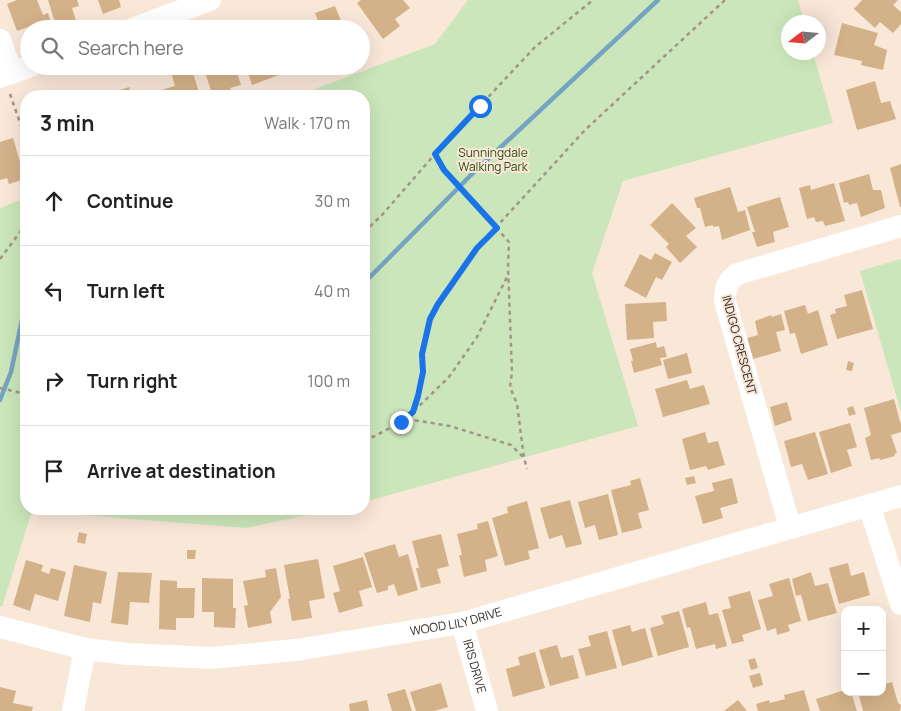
<!DOCTYPE html>
<meta charset="utf-8">
<style>
:root{--surface:#fff;--page:#f2f2f2;--text:#222;--muted:#767676;--line:#e0e0e0}
body{margin:0;font-family:Manrope,sans-serif;background:var(--page);color:var(--text)}
.controls{position:absolute;right:15px;bottom:15px;display:grid;overflow:hidden;border-radius:10px;box-shadow:0 5px 20px #0002}
.controls button{width:45px;height:45px;display:grid;place-items:center;padding:0;border:0;border-bottom:1px solid var(--line);background:var(--surface);color:var(--text);font:25px sans-serif}
.compass{position:absolute;left:781px;top:15px;width:45px;height:45px;border-radius:50%;background:var(--surface);box-shadow:0 5px 20px #0002;rotate:254deg}
.stop{position:absolute;width:15px;height:15px;margin:-11px;border:4px solid #1a73e8;border-radius:50%;background:#fff}
.stop.end{background:#1a73e8;border-color:#fff;box-shadow:0 1px 5px #0008}
.list{margin:0;padding:0;list-style:none}
h2{display:flex;justify-content:space-between;align-items:center;height:65px;margin:0;padding:0 20px;font-size:21px}
h2 small{font-size:16px;font-weight:400;color:var(--muted)}
.list li{display:grid;grid-template-columns:32px 1fr auto;gap:15px;align-items:center;box-sizing:border-box;height:90px;padding:0 20px;border-top:1px solid var(--line)}
.list b{display:block;font-size:19px;white-space:nowrap}
.list em{font-size:16px;font-style:normal;color:var(--muted)}
.icon{flex:none;width:28px;height:28px;fill:none;stroke:currentColor;stroke-width:2;stroke-linecap:round;stroke-linejoin:round}
.map{position:relative;flex:none;width:901px;height:711px;overflow:hidden}
.search{position:absolute;background:var(--surface);box-shadow:0 5px 20px #0002;left:20px;top:20px;width:350px;height:55px;display:flex;align-items:center;gap:12px;box-sizing:border-box;padding:0 18px;border-radius:28px;color:var(--muted);font-size:19px}
.panel{position:absolute;background:var(--surface);box-shadow:0 5px 20px #0002;left:20px;top:90px;width:350px;height:425px;border-radius:20px}
.map>svg:first-child{display:block}
.green{fill:#cbe6ba}
.lines{fill:none;stroke-linecap:round;stroke-linejoin:round}
.stream{stroke:#75a4c2;stroke-width:4.5}
.building{fill:#d3b289}
.path{stroke:#a19489;stroke-width:2.5;stroke-dasharray:4 4;stroke-linecap:butt}
.minor{stroke:#fff;stroke-width:22}
.route{stroke:#1a73e8;stroke-width:6}
.labels{text-anchor:middle;stroke-width:4;stroke-linejoin:round;paint-order:stroke}
.park-label{font-size:12px;fill:#2e4f11;stroke:#f9e7d8}
.street-label{font-size:12px;fill:#302a24;stroke:#f9e7d8}
</style>
<div class="map">
<svg width="901" height="711" viewBox="0 0 901 711">
<rect width="100%" height="100%" fill="#f9e7d8"/>
<!-- green -->
<path class="green" d="M468 0H798L804 22H788V52L813 53 833 123 623 181 592 273 638 426 364 502V96H296L435 44Z
M26 198V509H336L246 528 32 511 2 607 0 606V208Z
M901 259V412L860 271Z"/>
<g class="lines">
<!-- stream -->
<path class="stream" d="M364 283 472 174 658 0
M0 400 11 372 26 301"/>
</g>
<!-- building -->
<path class="building" d="M17 0H37L43 15 48 13 53 29H32L31 26 17 31 7 4Z
M48 0H77L79 6 72 8 77 24 57 29Z
M98 0H119L121 7 103 14Z
M361 0H403L410 8 395 19 400 26 383 39 357 3Z
M862 0H898L893 5 901 12V24L893 33 880 22 875 28 854 9Z
M335 6 343 26 353 22 356 29H321L315 13Z
M842 23 878 33 874 45 887 50 883 70 861 65 862 61 834 55Z
M176 66H191L200 96H160L158 91 175 86 170 68Z
M203 66H235L241 85 230 88 233 96H222L220 91 212 94Z
M246 66H276L279 75 252 85Z
M875 81 881 103 890 101 896 119 857 130 846 90Z
M129 87 132 96H113L112 93Z
M13 138 25 179 9 184 7 178 0 180V142Z
M901 164V207H900L890 168Z
M869 174 873 190H881L885 208 861 217 857 203 849 205 848 202 844 203 839 183Z
M834 183 845 221 825 226 823 221 816 222 814 217 807 219 799 188 810 185 811 190Z
M730 187 738 212 745 210 750 230 722 240 719 226 713 227V225L705 227 700 208H697L694 198Z
M780 197 789 227 773 232 775 242 757 247 752 232H755L747 207Z
M672 203 696 228 686 236 697 247 680 263 666 247 669 244 650 225Z
M655 253 672 262 662 280 656 277 646 298 624 286 640 254 651 260Z
M862 290 873 329 837 339 830 315 836 313 835 309 847 306 844 295Z
M666 302 667 321 653 322 654 338 627 340 625 304Z
M805 305 808 314 818 310 828 345 801 354 795 333 790 334 784 311Z
M781 314 785 330 776 332 781 351 753 359 747 338 758 335 755 321 771 315 772 317Z
M656 342 657 348 664 346 667 357 660 358 662 365 634 373 631 361H633L630 349Z
M687 353 692 373 668 379 663 360Z
M848 361 854 363 852 371 846 370Z
M687 380 690 389 704 385 710 404 663 417 655 389Z
M894 399 901 425V432L891 435 897 453 894 454 895 456 880 460 879 458 871 460 865 438 871 435 864 408Z
M787 402 792 420 775 426 770 407Z
M853 406 856 414 849 416 847 408Z
M850 423 857 447 847 450 852 466 831 473 819 432Z
M705 432 708 443 718 441 725 465 708 470 706 466 690 470 682 439Z
M815 432 828 474 808 480 802 464 791 467 784 441Z
M694 476 696 483 687 485 685 478Z
M640 478 649 510 638 513 642 528 622 533 611 490 631 485 630 481Z
M732 478 738 503 720 508 723 518 703 524 695 496 714 491 712 483Z
M608 494 618 535 599 540 595 525 585 528 578 502Z
M570 500 582 544 566 548 562 535 549 539 540 508Z
M527 501 539 548 528 551 530 559 505 566 492 518 508 513 507 507Z
M488 521 498 556 485 560 487 571 464 577 459 555H462L457 534 478 529 477 524Z
M79 532 87 534 85 544 77 542Z
M441 534 449 566 437 569 441 583 421 588 416 568H419L412 541Z
M395 544 399 557 408 554 418 590 398 596 394 584 388 586V590L377 593 364 553Z
M187 550H196L195 559H187Z
M363 557 372 587 359 591 363 606 339 613 333 593 340 591 333 566Z
M318 559 325 598 309 601 312 618 292 621 288 599H290L284 565Z
M26 560 43 565 41 571 49 574 51 568 66 572 58 601 35 594 30 611 13 605Z
M848 563 851 576 864 572 870 595 839 604 829 568Z
M74 565 107 572 101 604 93 602 90 622 64 616Z
M276 568 281 597 270 612 272 623 248 628 244 606 248 605 243 581 266 577 265 570Z
M118 572 152 573 149 603 130 602 128 625 111 623Z
M811 572 815 586 828 583 837 613 808 621 801 595 796 596 792 579Z
M202 578 233 579V608H236L235 628 214 627V612H202Z
M789 578 801 621 788 625 790 631 777 635 776 628 767 631 758 600 773 596 769 584Z
M160 580 177 581V588H195L194 618H176V630L159 629Z
M750 591 761 629 742 635 744 641 732 644 722 610 731 608 728 597Z
M706 602 709 615 718 613 727 646 716 649 715 644 696 649 690 627 687 628 682 609Z
M679 611 689 647 658 656 650 628 664 624 661 616Z
M630 625 632 632 645 628 653 657 622 666 612 630Z
M607 631 617 668 586 676 578 649 591 646 588 636Z
M557 645 561 658 573 655 579 678 550 686 539 650Z
M535 652 545 688 513 697 506 669 520 665 518 657Z
M755 658 758 668 751 670 748 660Z
M760 673 763 685 753 688 749 676Z
M892 682 898 703 901 705 900 711H863L858 692H882V685Z
M441 683 448 707 434 711H416L410 692Z
M0 687 16 691 13 703 33 707 32 711H0Z
M405 689 412 711H392L387 694Z
M804 690 810 711H758L756 704 769 700 770 703 785 699 784 695Z
M845 690V692H851L857 711H820L816 699Z
M367 700 369 711H350L349 704Z
M738 700 747 711H724Z"/>
<g class="lines">
<!-- path -->
<path class="path" d="M10 94 26 140
M435 154 444 169 509 242 508 266 512 372 510 387 517 404 524 458 527 469
M364 232 382 215 435 154 535 47 593 0
M0 259 26 224
M0 388 26 394
M414 411 449 377 477 337 508 275
M407 419 450 426 511 445 523 457
M364 440 375 436 401 422 412 413 419 396 423 372V354L430 319 438 304 477 248 585 130 725 0"/>
<!-- minor -->
<g class="minor">
<path d="M132 29 210 0"/>
<path d="M0 40 12 73"/>
<path d="M0 77 31 66"/>
<path d="M869 505 901 604"/>
<path d="M790 527 725 301C725 288 727 282 737 274L901 226"/>
<path id="s1" d="M462 623 487 711"/>
<path id="s2" d="M0 627 85 649 128 654 211 658 296 650 462 623 901 496"/>
<path d="M73 711 85 649"/>
</g>
</g>
<g class="lines">
<!-- route -->
<path class="route" d="M401 422 413 412 418 396 423 372 422 354 430 319 438 304 477 248 497 228 444 170 435 154 480 106"/>
</g>
<g class="labels">
<!-- park labels -->
<g class="park-label">
<text x="493" y="157">Sunningdale<tspan x="493" dy="14">Walking Park</tspan></text>
</g>
<!-- street labels -->
<g class="street-label">
<text transform="translate(739 345) rotate(75)" y="4">INDIGO CRESCENT</text>
<text dy="4" stroke="none"><textPath href="#s2" startOffset="462">WOOD LILY DRIVE</textPath></text>
<text dy="4" stroke="none"><textPath href="#s1" startOffset="45">IRIS DRIVE</textPath></text>
</g>
</g>
</svg>
<div class="controls">
<button>+</button>
<button>−</button>
</div>
<svg class="compass" viewBox="-18 -18 36 36"><path d="M0-13l5 13h-10z" fill="#e53935"/><path d="M0 13l5-13h-10z" fill="#767676"/></svg>
<div class="stop" style="left:480px;top:106px"></div>
<div class="stop end" style="left:401px;top:422px"></div>
<div class="search"><svg class="icon" aria-label="search" viewBox="0 0 24 24"><circle cx="10" cy="10" r="6"/><path d="M15 15l6 6"/></svg>Search here</div>
<section class="panel">
<h2>3 min<small>Walk · 170 m</small></h2>
<ul class="list">
<li><svg class="icon" aria-label="ahead" viewBox="0 0 24 24"><path d="M12 20V5M6 11l6-6 6 6"/></svg><div><b>Continue</b></div><em>30 m</em></li>
<li><svg class="icon" aria-label="left" viewBox="0 0 24 24"><path d="M17 20v-9H6M10 6l-5 5 5 5"/></svg><div><b>Turn left</b></div><em>40 m</em></li>
<li><svg class="icon" aria-label="right" viewBox="0 0 24 24"><path d="M7 20v-9h11M14 6l5 5-5 5"/></svg><div><b>Turn right</b></div><em>100 m</em></li>
<li><svg class="icon" aria-label="arrive" viewBox="0 0 24 24"><path d="M6 21V4h12l-3 4 3 4H6"/></svg><div><b>Arrive at destination</b></div></li>
</ul>
</section>
</div>
